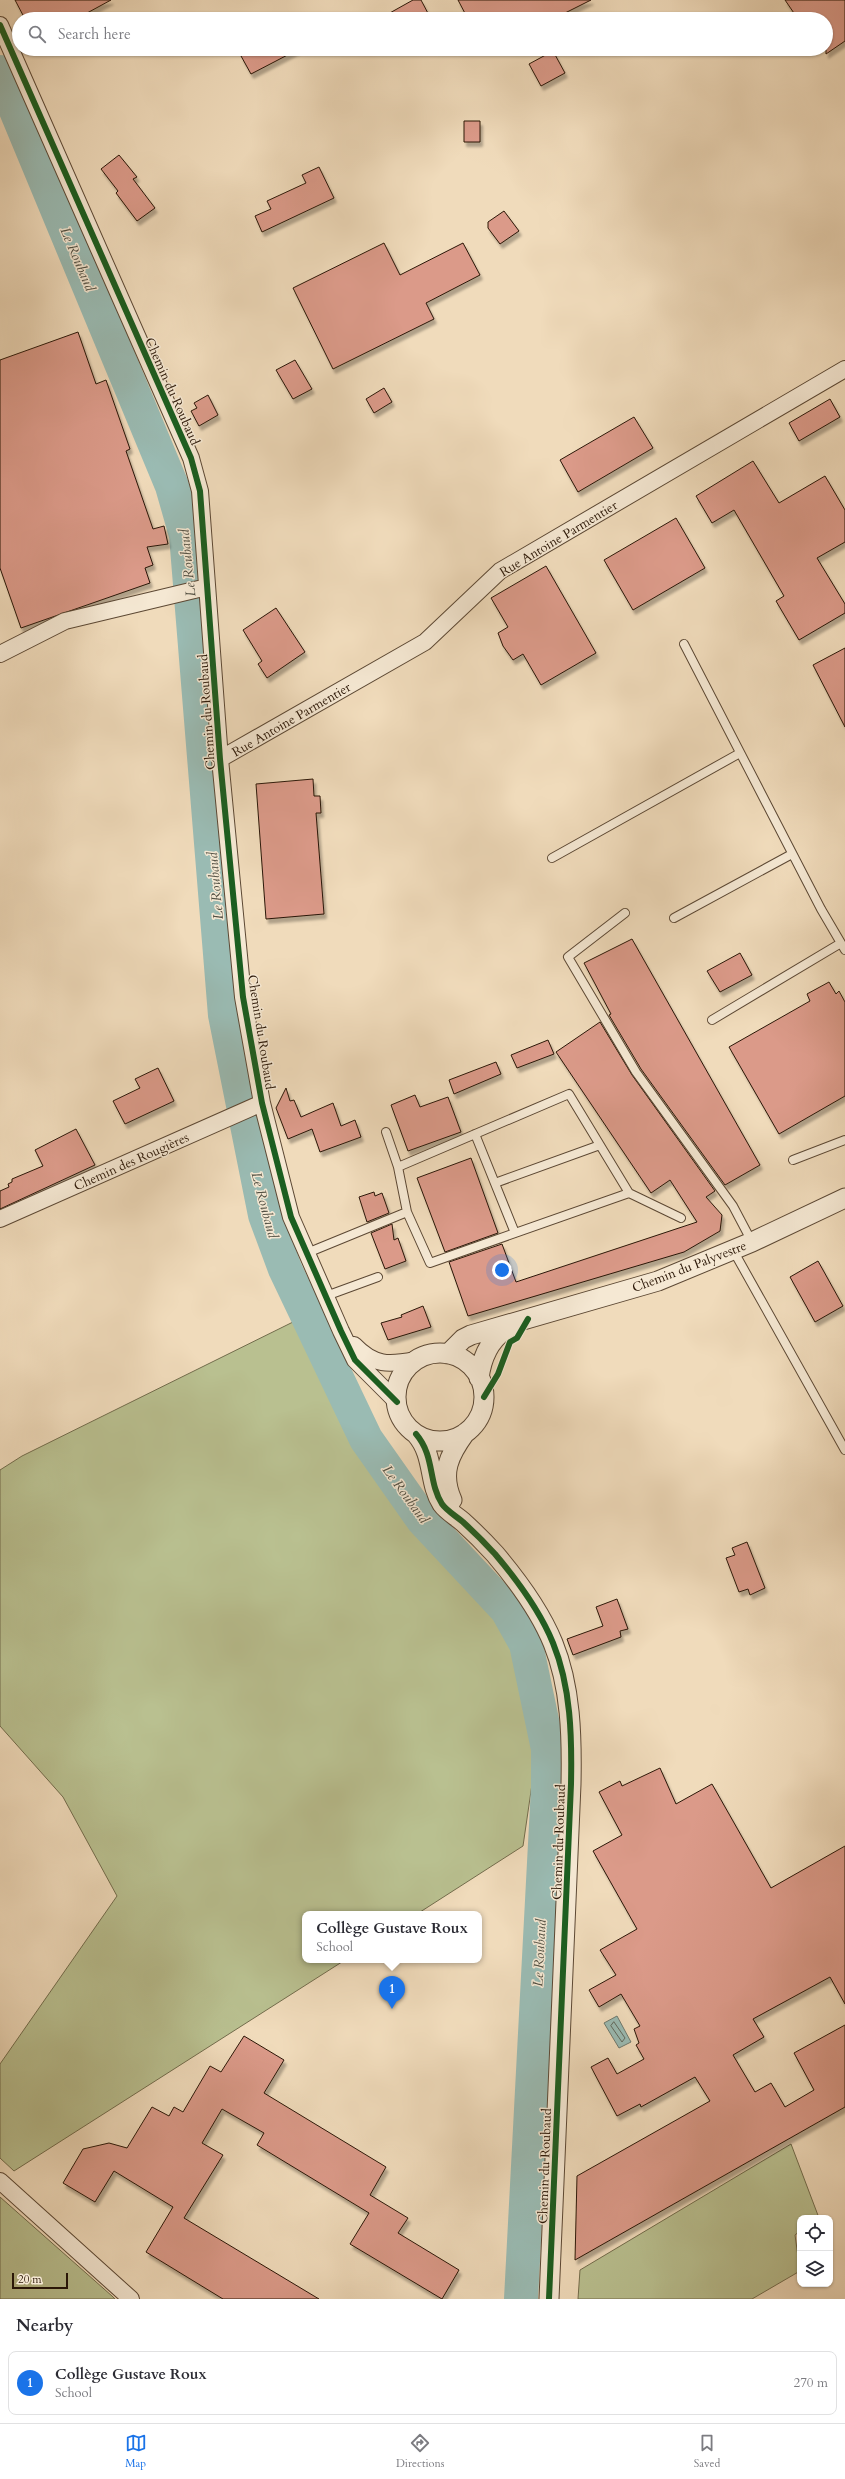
<!DOCTYPE html>
<meta charset="utf-8">
<style>
:root{--surface:#fff;--page:#f7f7f7;--text:#2b2b33;--muted:#7c7c81;--line:#e1e1e2;--accent:#1a73e8}
body{margin:0;font-family:Cardo,serif;background:var(--page);color:var(--text)}
.controls{position:absolute;right:12px;bottom:12px;display:grid;overflow:hidden;border-radius:8px;box-shadow:0 1px 3px #0004}
.controls button{width:36px;height:36px;display:grid;place-items:center;padding:0;border:0;border-bottom:1px solid var(--line);background:var(--surface);color:var(--text);font:20px sans-serif}
.scale{position:absolute;left:12px;bottom:10px;width:56px;box-sizing:border-box;padding-left:4px;border:2px solid #2b1707;border-top:0;font-size:11px;line-height:14px;white-space:nowrap;color:#2b1707;-webkit-text-stroke:3px #f5e8d3;paint-order:stroke}
.you{position:absolute;left:502px;top:1270px;width:14px;height:14px;margin:-10px;border:3px solid #fff;border-radius:50%;background:#1a73e8;box-shadow:0 0 0 6px #1a73e833}
.badge{display:grid;place-items:center;width:26px;height:26px;border-radius:50%;background:var(--accent);color:#fff;font-size:13px;font-weight:700}
.pin{position:absolute;translate:-50% -33px;filter:drop-shadow(0 1px 2px #0008)}
.pin::after{content:'';position:absolute;top:21px;width:14px;height:12px;background:inherit;clip-path:polygon(0 0,100% 0,50% 100%)}
.popup{position:absolute;left:302px;top:1911px;width:180px;height:52px;box-sizing:border-box;display:grid;place-content:center;border-radius:8px;background:var(--surface);filter:drop-shadow(0 1px 3px #0005);font-size:13px;white-space:nowrap;color:var(--muted)}
.popup b{font-size:15px;color:var(--text)}
.popup::after{content:'';position:absolute;left:50%;top:100%;margin-left:-8px;border:8px solid transparent;border-top-color:var(--surface)}
.list{margin:0;padding:0;list-style:none}
h2{display:flex;justify-content:space-between;align-items:center;height:52px;margin:0;padding:0 16px;font-size:17px}
h2 small{font-size:13px;font-weight:400;color:var(--muted)}
.list li{display:grid;grid-template-columns:26px 1fr auto;gap:12px;align-items:center;box-sizing:border-box;height:64px;margin:0 8px 8px;padding:0 8px;border:1px solid var(--line);border-radius:8px}
.list b{display:block;font-size:15px;white-space:nowrap}
.list p{margin:0;font-size:13px;white-space:nowrap;color:var(--muted)}
.list em{font-size:13px;font-style:normal;color:var(--muted)}
.icon{flex:none;width:22px;height:22px;fill:none;stroke:currentColor;stroke-width:2;stroke-linecap:round;stroke-linejoin:round}
.map{position:relative;flex:none;width:845px;height:2299px;overflow:hidden}
.search{position:absolute;background:var(--surface);box-shadow:0 1px 3px #0004;left:12px;right:12px;top:12px;height:44px;display:flex;align-items:center;gap:10px;box-sizing:border-box;padding:0 14px;border-radius:22px;color:var(--muted);font-size:15px}
.sheet{height:124px;background:var(--surface)}
nav{display:flex;justify-content:space-around;align-items:center;box-sizing:border-box;height:56px;border-top:1px solid var(--line);background:var(--surface);font-size:11px;color:var(--muted)}
nav a{display:grid;justify-items:center;gap:2px}
nav .on{color:var(--accent)}
.map>svg:first-child{display:block}
.green{fill:#b9c090;stroke:#726c4c}
.water{fill:#9abbb3;stroke:#6e796e}
.lines{fill:none;stroke-linecap:round;stroke-linejoin:round}
.shore{stroke:#62695d;stroke-width:1}
.river{stroke:#9abbb3;stroke-width:34}
.building{fill:#db9a89;stroke:#2b1707;filter:url(#shadow)}
.service-casing{stroke:#5c4834;stroke-width:10}
.minor-casing{stroke:#5c4834;stroke-width:18}
.tertiary-casing{stroke:#5c4834;stroke-width:21}
.service{stroke:#f5e8d3;stroke-width:8}
.minor{stroke:#f5e8d3;stroke-width:16}
.tertiary{stroke:#f5e8d3;stroke-width:19}
.cycleway-casing{stroke:#f5e8d3;stroke-width:8}
.cycleway{stroke:#1b5e20;stroke-width:6}
.labels{text-anchor:middle;stroke-width:3;stroke-linejoin:round;paint-order:stroke}
.street-label{font-size:13px;fill:#2b1707;stroke:#f5e8d3}
.water-label{font-size:14px;font-style:italic;fill:#525043;stroke:#f5e8d3}
</style>
<div class="map">
<svg width="845" height="2299" viewBox="0 0 845 2299">
<defs>
<filter id="shadow"><feDropShadow dx="2.5" dy="4.5" stdDeviation="1" flood-color="#0004"/></filter>
</defs>
<rect width="100%" height="100%" fill="#f0dbbb"/>
<filter id="stains"><feTurbulence type="fractalNoise" baseFrequency=".005" numOctaves="4"/><feColorMatrix values="0 0 0 0 .2 0 0 0 0 .09 0 0 0 0 .02 0 0 0 .5 -.17"/></filter>
<radialGradient id="worn" r=".72"><stop offset=".6" stop-color="#630" stop-opacity="0"/><stop offset="1" stop-color="#630" stop-opacity=".3"/></radialGradient>
<!-- green -->
<path class="green" d="M293 1322 362 1455 421 1528 496 1608 514 1646 537 1750 523 1846 417 1914H305V1960H345L14 2171 0 2158V2064L117 1896 63 1797 0 1726V1470L22 1456Z
M791 2144 819 2218H800V2231L795 2235 800 2271 752 2299H578L580 2270Z
M0 2197 112 2296 115 2299H0Z"/>
<!-- water -->
<path class="water" d="M617 2016 631 2042 619 2048 604 2023Z"/>
<g class="lines">
<!-- shore -->
<path class="shore" d="M614 2022 625 2038 622 2042 611 2026Z"/>
<!-- river -->
<path class="river" d="M0 72 172 486 186 535 225 1015 265 1215 285 1269 366 1439 423 1520 507 1610 526 1644 548 1749V1787L521 2299"/>
</g>
<!-- building -->
<path class="building" d="M15 0H111L76 19H25Z
M413 0H421L431 19H379Z
M458 0H591L553 19H468Z
M785 0H845V41L826 54V19H798Z
M255 49H299L251 74 241 56Z
M553 51 565 73 541 86 529 64Z
M464 121H480V142H464Z
M119 155 137 177 133 179 155 208 137 221 116 193 118 191 101 169Z
M319 167 334 198 262 232 255 216 271 209 267 201 306 183 302 175Z
M504 211 519 231 500 244 488 228V222Z
M384 243 400 275 463 243 480 275 426 303 434 319 333 369 293 288Z
M78 332 96 384 106 380 130 449 126 451 153 529 164 526 168 544 147 547 153 565 145 568 150 583 21 628 0 568V360Z
M295 360 312 389 293 399 276 370Z
M384 388 392 402 374 413 366 399Z
M208 395 218 415 199 426 191 411 197 408 194 403Z
M830 399 840 417 799 441 789 423Z
M634 417 653 448 578 492 560 460Z
M753 461 779 503 825 476 845 510V542L817 558 845 604V613L799 640 776 601 784 596 734 510 712 523 696 496Z
M676 518 705 568 633 610 604 560Z
M546 566 596 653 541 685 523 654 513 660 503 646 498 633 508 627 491 598Z
M276 608 305 652 267 678 258 664 262 661 243 630Z
M845 648V727L813 665Z
M313 779 314 796H320L321 813H316L324 914 266 919 256 784Z
M632 939 760 1165 725 1185 641 1069 609 1015 611 1014 584 963Z
M740 953 752 975 720 992 707 971Z
M829 982 836 994 839 991 845 1002V1096L779 1134 729 1047 810 1001 807 994Z
M600 1022 632 1075 715 1191 706 1197 722 1215 720 1231 684 1252 468 1316 449 1262 502 1244 516 1282 697 1222 670 1180 651 1193 556 1052Z
M548 1040 554 1054 517 1068 511 1055Z
M496 1062 501 1074 454 1094 449 1080Z
M158 1068 174 1101 125 1124 113 1101 140 1088 135 1079Z
M286 1088 290 1101 294 1100 301 1117 333 1103 341 1126 355 1120 361 1137 320 1152 312 1129 288 1139 276 1108Z
M415 1095 420 1107 448 1097 461 1132 408 1151 391 1105Z
M76 1129 95 1165 0 1209V1191L9 1187 8 1184 12 1182V1179L43 1166 35 1150Z
M471 1158 498 1233 445 1252 417 1178Z
M374 1192 375 1196 382 1193 389 1213 367 1222 359 1197Z
M392 1224 394 1240 398 1238 406 1261 385 1269 371 1233Z
M818 1261 843 1306 815 1322 790 1277Z
M423 1306 431 1327 388 1340 381 1323 402 1317 401 1315Z
M747 1542 765 1588 750 1595 748 1589 739 1592 726 1558 735 1555 732 1548Z
M617 1599 628 1629 620 1631 621 1637 573 1655 567 1639 603 1626 596 1607Z
M660 1768 676 1804 712 1784 771 1888 845 1846V2004L830 1977 753 2019 764 2037 733 2055 755 2092 771 2083 785 2107 814 2090 794 2053 845 2025V2107L575 2260 577 2176 710 2101 695 2077 641 2107 640 2104 617 2116 591 2067 608 2058 617 2074 644 2059 636 2045 639 2043 634 2029 640 2026 621 1994 599 2007 589 1990 616 1975 600 1950 637 1929 593 1851 622 1835 599 1792 620 1781 622 1786Z
M244 2036 284 2060 264 2093 386 2167 370 2195 408 2218 398 2233 459 2270 442 2299 350 2244 369 2213 257 2145 264 2133 222 2109 202 2143 223 2155 184 2218 319 2299H223L146 2252 173 2207 114 2171 95 2202 63 2183 83 2149 109 2143 127 2148 152 2107 169 2116 174 2107 183 2112 210 2066 221 2072Z"/>
<g class="lines">
<defs>
<path id="service" d="M684 644 821 909 845 950
M552 858 740 753
M625 913 568 957 636 1072 733 1206 752 1242
M674 918 792 854
M712 1020 841 943
M475 1134 515 1233
M793 1160 845 1140
M398 1167 407 1212
M495 1183 600 1145
M629 1193 681 1218
M733 1250 845 1450
M307 1253 407 1212 430 1263 629 1193 569 1094 398 1167 386 1132
M326 1296 378 1277"/>
<path id="minor" d="M0 25 191 458 200 491 220 759 243 997 262 1103 291 1217 341 1331 355 1360 397 1402
M0 654 65 621 207 587
M220 759 425 642 500 571 845 369
M0 1219 262 1103
M354 1345C374 1366 389 1365 415 1360
M0 2181 131 2299"/>
<path id="tertiary" d="M396 1397a44 44 0 1 1 88 0a44 44 0 1 1-88 0Z
M448 1354 463 1339 471 1335 658 1281 752 1242 845 1198
M479 1378C482 1356 491 1336 512 1326
M416 1434C435 1456 428 1482 442 1504 447 1511 456 1516 463 1522 474 1532 485 1543 495 1554 517 1580 540 1611 553 1643 571 1687 572 1737 571 1784L549 2299
M452 1500C440 1473 449 1455 465 1433"/>
</defs>
<!-- service casing -->
<use href="#service" class="service-casing"/>
<!-- minor casing -->
<use href="#minor" class="minor-casing"/>
<!-- tertiary casing -->
<use href="#tertiary" class="tertiary-casing"/>
<!-- service -->
<use href="#service" class="service"/>
<!-- minor -->
<use href="#minor" class="minor"/>
<!-- tertiary -->
<use href="#tertiary" class="tertiary"/>
<defs>
<path id="cycleway" d="M0 25 191 458 200 491 220 759 243 997 262 1103 291 1217 341 1331 355 1360 397 1402
M484 1397 498 1374 510 1342 517 1338 528 1319
M416 1434C435 1456 428 1482 442 1504 447 1511 456 1516 463 1522 474 1532 485 1543 495 1554 517 1580 540 1611 553 1643 571 1687 572 1737 571 1784L549 2299"/>
</defs>
<!-- cycleway casing -->
<use href="#cycleway" class="cycleway-casing"/>
<!-- cycleway -->
<use href="#cycleway" class="cycleway"/>
</g>
<g class="labels">
<!-- street labels -->
<g class="street-label">
<text transform="translate(173 391) rotate(66)" y="5">Chemin du Roubaud</text>
<text transform="translate(558 538) rotate(-31)" y="5">Rue Antoine Parmentier</text>
<text transform="translate(206 712) rotate(-94)" y="5">Chemin du Roubaud</text>
<text transform="translate(291 719) rotate(-30)" y="5">Rue Antoine Parmentier</text>
<text transform="translate(262 1032) rotate(81)" y="5">Chemin du Roubaud</text>
<text transform="translate(131 1161) rotate(-24)" y="5">Chemin des Rougières</text>
<text transform="translate(689 1266) rotate(-21)" y="5">Chemin du Palyvestre</text>
<text transform="translate(558 1842) rotate(-88)" y="5">Chemin du Roubaud</text>
<text transform="translate(544 2166) rotate(-88)" y="5">Chemin du Roubaud</text>
</g>
<!-- water labels -->
<g class="water-label">
<text transform="translate(78 259) rotate(67)" y="5">Le Roubaud</text>
<text transform="translate(187 563) rotate(-96)" y="5">Le Roubaud</text>
<text transform="translate(215 886) rotate(-95)" y="5">Le Roubaud</text>
<text transform="translate(265 1205) rotate(75)" y="5">Le Roubaud</text>
<text transform="translate(406 1494) rotate(54)" y="5">Le Roubaud</text>
<text transform="translate(539 1953) rotate(-87)" y="5">Le Roubaud</text>
</g>
</g>
<rect width="100%" height="100%" filter="url(#stains)"/>
<rect width="100%" height="100%" fill="url(#worn)"/>
</svg>
<div class="controls">
<button><svg class="icon" aria-label="locate" viewBox="0 0 24 24"><circle cx="12" cy="12" r="6"/><path d="M12 2v4M12 18v4M2 12h4M18 12h4"/></svg></button>
<button><svg class="icon" aria-label="layers" viewBox="0 0 24 24"><path d="M12 4l9 5-9 5-9-5zM3 14l9 5 9-5"/></svg></button>
</div>
<div class="scale">20 m</div>
<div class="you"></div>
<div class="pin badge" style="left:392px;top:2009px">1</div>
<div class="popup"><b>Collège Gustave Roux</b>School</div>
<div class="search"><svg class="icon" aria-label="search" viewBox="0 0 24 24"><circle cx="10" cy="10" r="6"/><path d="M15 15l6 6"/></svg>Search here</div>
</div>
<section class="sheet">
<h2>Nearby<small></small></h2>
<ul class="list">
<li><span class="badge">1</span><div><b>Collège Gustave Roux</b><p>School</p></div><em>270 m</em></li>
</ul>
</section>
<nav>
<a class="on"><svg class="icon" aria-label="map" viewBox="0 0 24 24"><path d="M3 6l6-2 6 2 6-2v14l-6 2-6-2-6 2zM9 4v14M15 6v14"/></svg>Map</a>
<a><svg class="icon" aria-label="directions" viewBox="0 0 24 24"><path d="M12 3l9 9-9 9-9-9zM9 14v-3h6M13 9l2 2-2 2"/></svg>Directions</a>
<a><svg class="icon" aria-label="saved" viewBox="0 0 24 24"><path d="M7 4h10v16l-5-4-5 4z"/></svg>Saved</a>
</nav>
